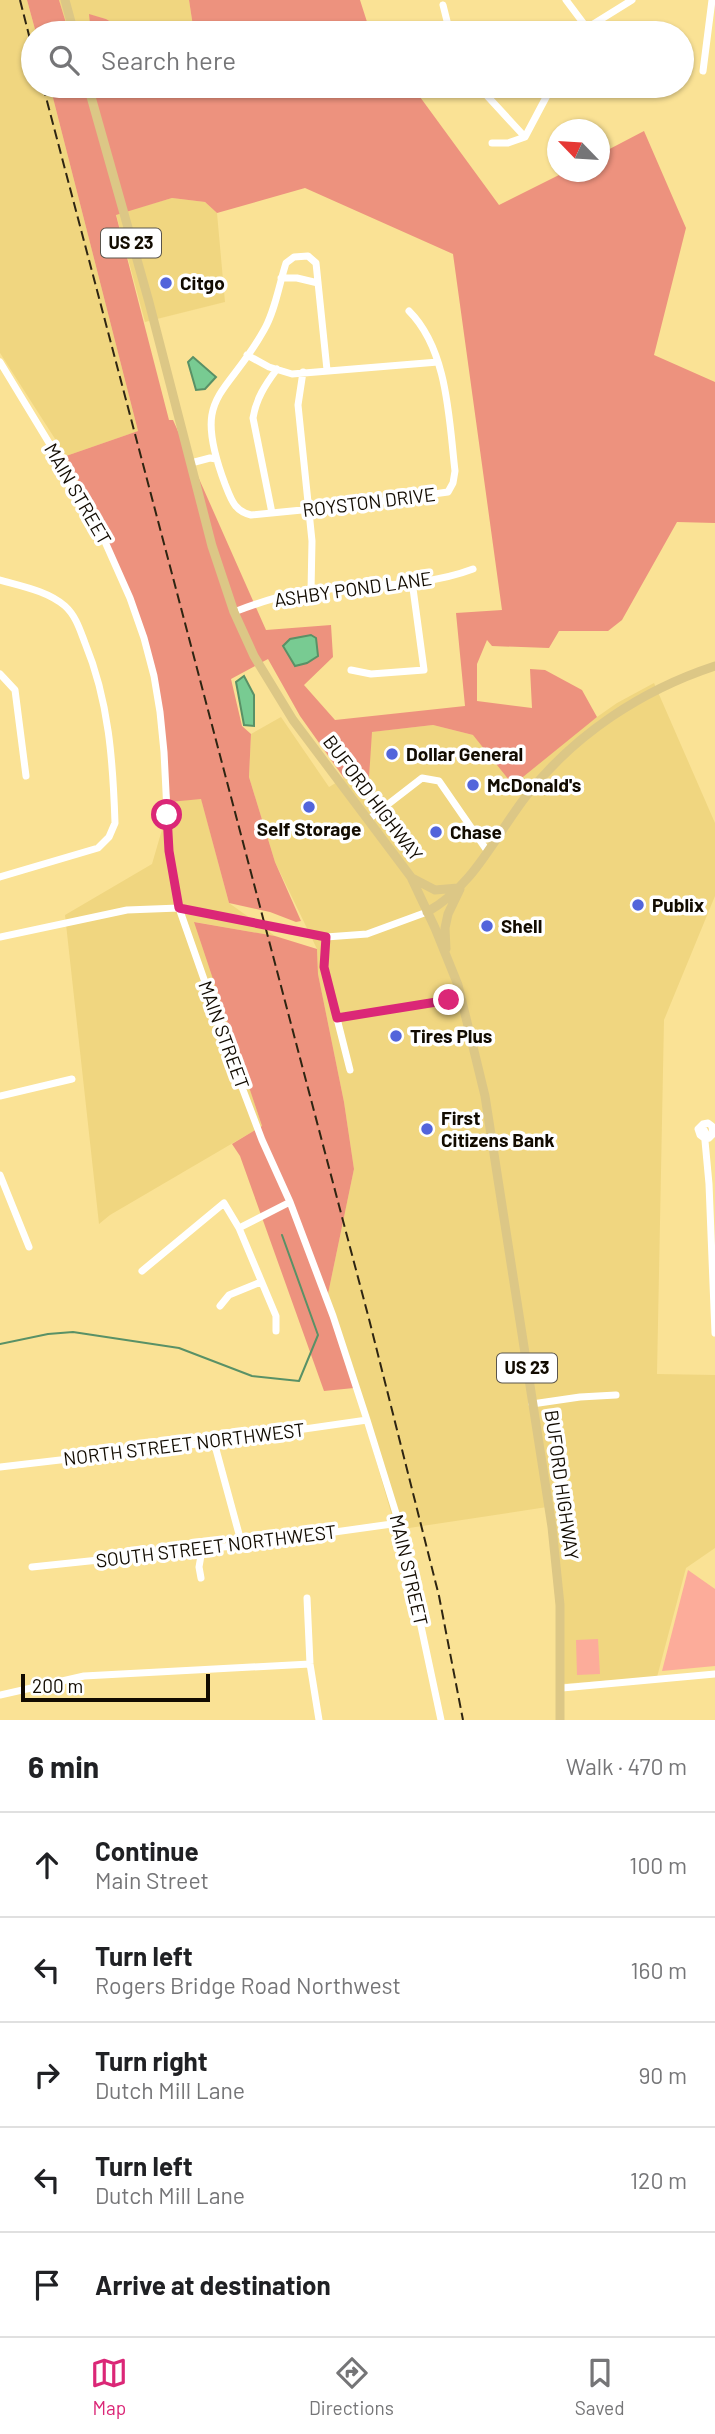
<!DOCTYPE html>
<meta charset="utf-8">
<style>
:root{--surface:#fff;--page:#f6f6f6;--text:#202124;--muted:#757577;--line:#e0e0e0;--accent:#db2777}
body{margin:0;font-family:Barlow,sans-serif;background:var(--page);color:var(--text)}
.compass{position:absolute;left:547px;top:119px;width:63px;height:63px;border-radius:50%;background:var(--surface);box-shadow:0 2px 5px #0004;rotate:295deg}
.scale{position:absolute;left:21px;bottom:18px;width:189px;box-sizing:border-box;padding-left:7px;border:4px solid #120b00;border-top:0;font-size:19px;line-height:24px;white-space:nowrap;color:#120b00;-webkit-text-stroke:5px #fff;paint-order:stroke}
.stop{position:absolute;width:21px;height:21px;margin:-16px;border:5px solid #db2777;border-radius:50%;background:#fff}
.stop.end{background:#db2777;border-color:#fff;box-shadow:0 2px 7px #0008}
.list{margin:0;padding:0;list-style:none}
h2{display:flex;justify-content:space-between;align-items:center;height:91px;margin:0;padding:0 28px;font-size:30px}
h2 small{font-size:23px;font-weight:400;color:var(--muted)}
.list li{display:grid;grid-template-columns:46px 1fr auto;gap:21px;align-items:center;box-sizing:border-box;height:105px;padding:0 28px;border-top:2px solid var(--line)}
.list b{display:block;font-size:26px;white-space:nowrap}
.list p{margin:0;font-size:23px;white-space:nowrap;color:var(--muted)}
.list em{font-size:23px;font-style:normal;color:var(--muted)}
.icon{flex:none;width:38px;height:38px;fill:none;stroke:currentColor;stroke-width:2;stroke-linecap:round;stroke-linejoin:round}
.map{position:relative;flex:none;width:715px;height:1720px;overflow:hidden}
.search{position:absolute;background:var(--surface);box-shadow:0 2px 5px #0004;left:21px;right:21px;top:21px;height:77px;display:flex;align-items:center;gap:18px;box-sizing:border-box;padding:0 24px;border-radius:38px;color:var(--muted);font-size:26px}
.sheet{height:616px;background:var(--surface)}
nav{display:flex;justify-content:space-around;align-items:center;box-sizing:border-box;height:98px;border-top:2px solid var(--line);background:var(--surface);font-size:19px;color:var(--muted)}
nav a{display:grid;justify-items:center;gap:4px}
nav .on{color:var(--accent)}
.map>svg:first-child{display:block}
.built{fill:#f0d680}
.green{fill:#fcac9a}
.forest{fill:#ed927e;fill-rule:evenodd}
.water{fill:#78cb92;stroke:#599166;stroke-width:2}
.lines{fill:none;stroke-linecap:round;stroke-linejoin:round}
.stream{stroke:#599166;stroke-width:2}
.minor{stroke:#fff;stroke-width:7}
.major{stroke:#dcc786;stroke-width:9}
.rail{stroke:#2e2512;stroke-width:2;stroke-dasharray:10 5;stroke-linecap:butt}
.route{stroke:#db2777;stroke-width:9}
.poi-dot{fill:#5365db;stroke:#fff;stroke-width:2.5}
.labels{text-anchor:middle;stroke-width:7;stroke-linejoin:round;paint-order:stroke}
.shield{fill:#fff;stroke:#59544c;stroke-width:2}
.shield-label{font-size:18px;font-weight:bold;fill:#120b00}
.poi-label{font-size:19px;font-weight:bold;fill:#120b00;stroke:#fff;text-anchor:start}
.street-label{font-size:19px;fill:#120b00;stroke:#fff}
</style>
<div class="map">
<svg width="715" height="1720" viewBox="0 0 715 1720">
<rect width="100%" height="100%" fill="#fae295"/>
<!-- built -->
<path class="built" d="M0 0H27L36 33H33V86H50L138 431 66 456 0 353Z
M59 0H189L194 33H130L106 19 90 15 91 33H69Z
M172 198 205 202 217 213 225 302 145 322 116 214Z
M654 683 715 823V896L664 1020 657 1374 715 1375V1548L686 1568 657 1677 559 1684 558 1629 547 1507 396 1530 328 1294 354 1169 344 1102 318 974 317 949 275 862 249 777 251 734 281 717 329 787 344 778H369L371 732 433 725 473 735 577 731 617 703Z
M201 798 229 903 275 936 195 922 262 1126 110 1215 99 1224 65 915 152 864 170 802Z"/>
<!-- green -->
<path class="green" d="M688 1570 715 1589V1666L662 1671Z
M598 1639 600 1674 577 1675 576 1640Z"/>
<!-- forest -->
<path class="forest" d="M27 0H59L69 33H36Z
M189 0H360L368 25 374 33H194Z
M89 14 106 19 130 33H91Z
M50 86H412L499 205 565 172H600V154L644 131 686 228 654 355 715 382V523L677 522 622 620 608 631H559L549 648 492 646 487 640 477 664V701L532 708 530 669 545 670 582 690 597 717 513 785 473 735 433 725 372 732 369 778H344L300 716 268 659 231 679 242 726 251 734 249 777 275 862 301 921 296 922 270 912 229 903 201 799 170 802 153 662 99 523 66 456 138 431ZM305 188 453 254 502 610 456 613 465 706 335 720 304 685 333 657 331 625 266 630 173 420H169L116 215 172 198 205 202 217 213Z
M194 922 275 936 317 949 318 974 344 1102 354 1169 328 1294 354 1388 324 1391 240 1156 232 1144 262 1126Z"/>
<!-- water -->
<path class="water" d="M193 357 216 377 205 389 196 390 188 362Z
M311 635 316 638 318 656 307 663 295 666 283 646 290 639Z
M244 676 254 695V726L244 725 236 682Z"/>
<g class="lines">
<!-- stream -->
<path class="stream" d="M0 1344 48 1334 73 1332 179 1348 252 1376 299 1381 318 1335 282 1235"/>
<!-- minor -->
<path class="minor" d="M566 0 587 28
M443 5 450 33
M584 33 587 28 632 0
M703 71 712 0
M478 86 525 137
M492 143H508L525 137 552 86
M281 278H297L318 283
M247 355 269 367 292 374 438 362
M0 362 94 517 130 598 144 638 154 676 160 712 164 752 169 851 179 908 240 1082 262 1140 290 1202 333 1316 367 1420 399 1523 441 1720
M327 370 316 263 308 256 294 257 286 263C279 285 275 311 264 330 225 400 191 393 225 484 231 499 234 511 251 515L353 505 448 492 453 483 455 471C449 420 448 350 409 311
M303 372 298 405 312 541 311 591
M191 463 210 458 216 459
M272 513 253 418C256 399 265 385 277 369
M0 580C21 586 48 591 65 606 76 616 80 630 85 643 109 701 113 762 115 823L109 837 98 848 0 877
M234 612C255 604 275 597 296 593 354 583 418 590 473 569
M351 670 371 674 424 670 412 581
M0 674 15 690 26 776
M369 819 422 778 439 781 488 852
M0 937 127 910 179 908 326 937 367 934 427 912
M326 937 324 967 350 1070
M337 1018 462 998
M0 1096 72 1079
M708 1123 712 1126 713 1134 709 1138 704 1130V1138L700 1135 698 1129 703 1124Z
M704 1130 709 1184 715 1333
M0 1175 29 1247
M239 1228 290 1202
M142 1271 224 1203 239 1228 276 1316V1331
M220 1306 229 1295 261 1282
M532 1404 580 1397 616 1395
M214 1442 242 1545
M0 1467 214 1442 367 1420
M32 1567 242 1545 399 1523
M201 1578 199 1567 202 1550
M307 1598 310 1664 319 1720
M562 1688 715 1674
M0 1695 84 1676 310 1664"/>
<!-- major -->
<path class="major" d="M65 0 74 33
M88 86 149 302 212 546 234 612 254 656 293 720 411 877 435 928 458 985 485 1096 552 1527 560 1605V1720
M412 878 435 890 458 888
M427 912C474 886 495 836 527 795 575 734 642 690 715 666
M446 949 445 928 448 914 460 889"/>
<!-- rail -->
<path class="rail" d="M20 0 33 51
M43 86 369 1319 439 1596 463 1720"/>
</g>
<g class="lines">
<!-- route -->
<path class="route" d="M167 815 169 851 179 908 326 937 324 967 337 1018 449 1000"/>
</g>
<!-- markers -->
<g class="poi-dot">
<circle cx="166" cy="283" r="7"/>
<circle cx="392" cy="754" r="7"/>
<circle cx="473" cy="785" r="7"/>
<circle cx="309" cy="807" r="7"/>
<circle cx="436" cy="832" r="7"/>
<circle cx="638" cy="905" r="7"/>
<circle cx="487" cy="926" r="7"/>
<circle cx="396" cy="1036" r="7"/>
<circle cx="427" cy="1129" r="7"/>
</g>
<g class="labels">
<!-- shield labels -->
<g class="shield">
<rect x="101" y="228.5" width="60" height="29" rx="5"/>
<rect x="497" y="1353.5" width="60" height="29" rx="5"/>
</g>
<g class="shield-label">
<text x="131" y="249">US 23</text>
<text x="527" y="1374">US 23</text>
</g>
<!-- poi labels -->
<g class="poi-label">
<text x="180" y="290">Citgo</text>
<text x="406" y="761">Dollar General</text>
<text x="487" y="792">McDonald's</text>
<text x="309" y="836" text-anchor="middle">Self Storage</text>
<text x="450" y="839">Chase</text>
<text x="652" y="912">Publix</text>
<text x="501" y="933">Shell</text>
<text x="410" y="1043">Tires Plus</text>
<text x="441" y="1125">First<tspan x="441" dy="22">Citizens Bank</tspan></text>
</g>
<!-- street labels -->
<g class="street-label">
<text transform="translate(78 494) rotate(60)" y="7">MAIN STREET</text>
<text transform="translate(369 502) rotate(-7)" y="7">ROYSTON DRIVE</text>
<text transform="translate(353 589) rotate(-8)" y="7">ASHBY POND LANE</text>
<text transform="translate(373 798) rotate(53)" y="7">BUFORD HIGHWAY</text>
<text transform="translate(224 1035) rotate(70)" y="7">MAIN STREET</text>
<text transform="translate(184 1444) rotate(-7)" y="7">NORTH STREET NORTHWEST</text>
<text transform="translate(562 1485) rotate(82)" y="7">BUFORD HIGHWAY</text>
<text transform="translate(216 1546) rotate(-7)" y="7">SOUTH STREET NORTHWEST</text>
<text transform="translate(409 1570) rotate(77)" y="7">MAIN STREET</text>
</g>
</g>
</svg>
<svg class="compass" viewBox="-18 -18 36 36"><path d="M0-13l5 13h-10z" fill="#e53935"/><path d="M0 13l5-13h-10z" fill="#757577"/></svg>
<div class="scale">200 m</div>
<div class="stop" style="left:167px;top:815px"></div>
<div class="stop end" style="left:449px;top:1000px"></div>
<div class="search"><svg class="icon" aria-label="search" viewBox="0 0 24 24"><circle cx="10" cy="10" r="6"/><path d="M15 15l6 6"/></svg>Search here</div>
</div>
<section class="sheet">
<h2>6 min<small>Walk · 470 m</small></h2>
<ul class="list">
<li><svg class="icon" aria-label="ahead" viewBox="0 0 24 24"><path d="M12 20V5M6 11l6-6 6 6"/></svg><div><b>Continue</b><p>Main Street</p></div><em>100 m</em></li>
<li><svg class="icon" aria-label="left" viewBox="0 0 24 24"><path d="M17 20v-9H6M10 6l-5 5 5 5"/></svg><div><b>Turn left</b><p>Rogers Bridge Road Northwest</p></div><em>160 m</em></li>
<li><svg class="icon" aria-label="right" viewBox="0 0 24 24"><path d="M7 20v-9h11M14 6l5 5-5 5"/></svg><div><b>Turn right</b><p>Dutch Mill Lane</p></div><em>90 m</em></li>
<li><svg class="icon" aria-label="left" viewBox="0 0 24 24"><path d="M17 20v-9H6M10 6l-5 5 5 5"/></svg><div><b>Turn left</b><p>Dutch Mill Lane</p></div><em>120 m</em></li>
<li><svg class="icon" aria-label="arrive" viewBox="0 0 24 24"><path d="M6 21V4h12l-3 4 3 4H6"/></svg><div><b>Arrive at destination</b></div></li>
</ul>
</section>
<nav>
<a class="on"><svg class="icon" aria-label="map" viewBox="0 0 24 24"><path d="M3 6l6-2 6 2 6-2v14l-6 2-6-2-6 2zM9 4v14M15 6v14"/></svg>Map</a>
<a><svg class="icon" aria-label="directions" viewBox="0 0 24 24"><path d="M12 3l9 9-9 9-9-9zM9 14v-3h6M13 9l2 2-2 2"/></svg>Directions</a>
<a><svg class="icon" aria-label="saved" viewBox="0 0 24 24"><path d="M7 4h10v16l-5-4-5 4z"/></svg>Saved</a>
</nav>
